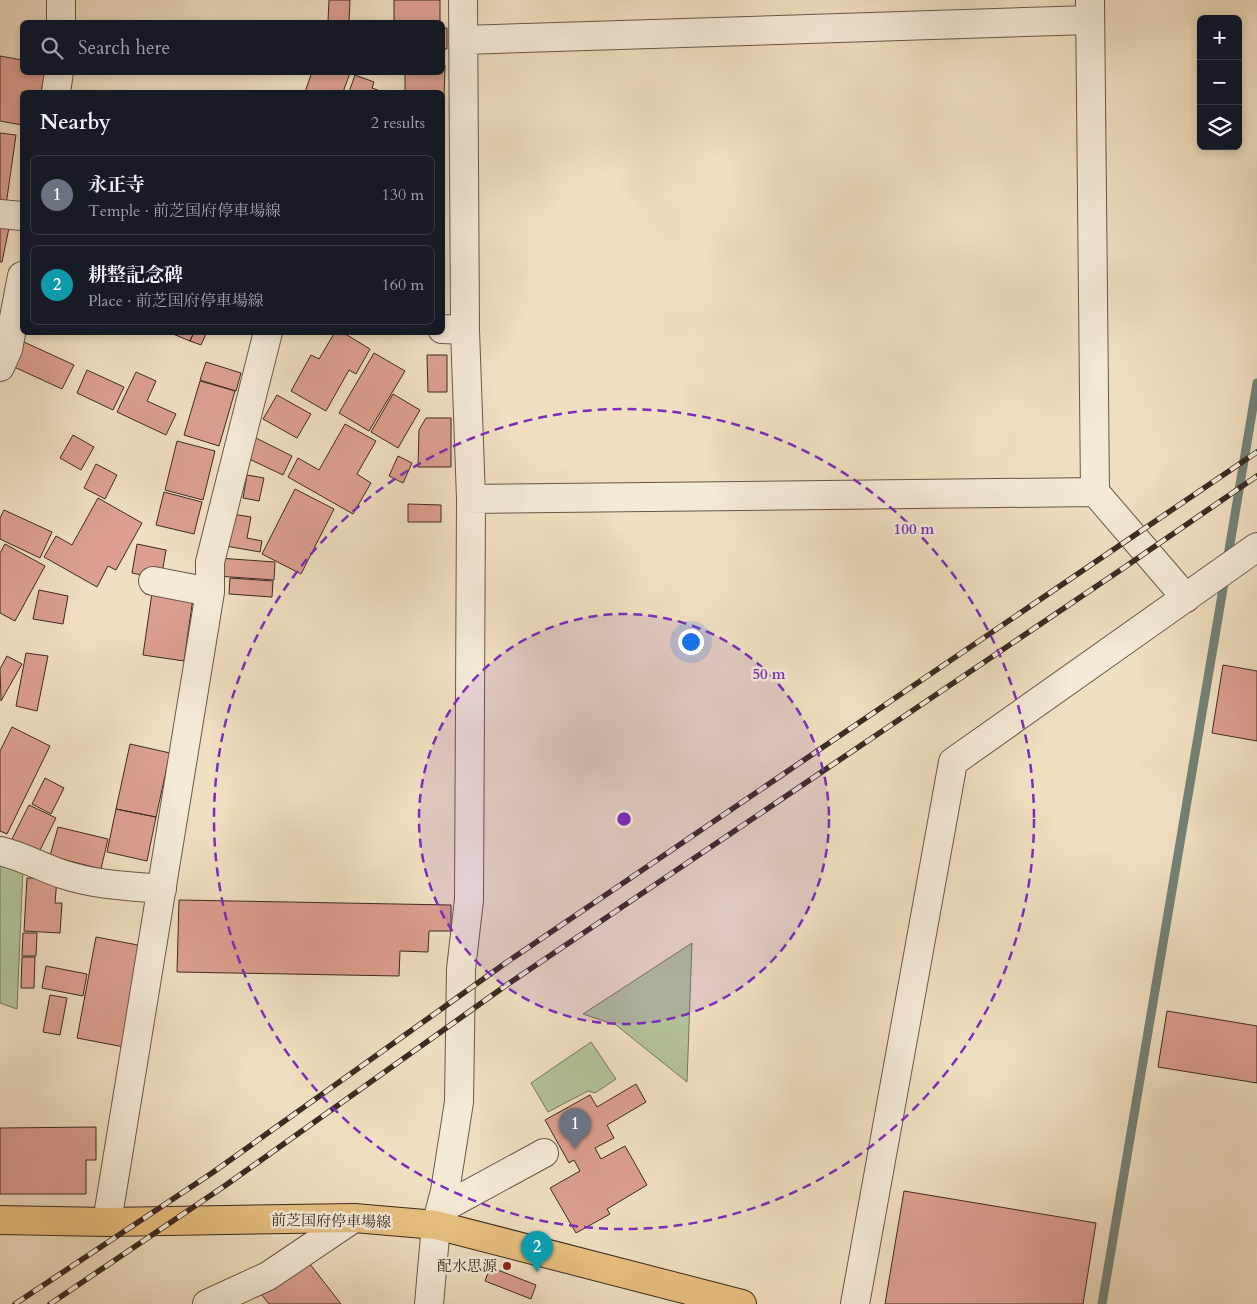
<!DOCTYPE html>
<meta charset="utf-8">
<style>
:root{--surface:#171b24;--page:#20242c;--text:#f1f3f6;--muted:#9ea1a6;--line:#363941;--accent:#2563eb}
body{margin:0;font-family:Cardo,"Noto Serif JP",serif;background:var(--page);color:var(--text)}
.controls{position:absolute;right:15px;top:15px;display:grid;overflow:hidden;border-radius:8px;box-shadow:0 2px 8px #0003}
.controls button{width:45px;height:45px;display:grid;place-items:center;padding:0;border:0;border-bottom:1px solid var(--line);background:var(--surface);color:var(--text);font:25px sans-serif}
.you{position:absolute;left:690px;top:641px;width:18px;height:18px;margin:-12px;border:4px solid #fff;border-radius:50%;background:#1a73e8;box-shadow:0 0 0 8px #1a73e833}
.badge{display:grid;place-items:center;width:32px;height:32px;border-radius:50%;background:var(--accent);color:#fff;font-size:16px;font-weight:700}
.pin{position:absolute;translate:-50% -41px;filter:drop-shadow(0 1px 2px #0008)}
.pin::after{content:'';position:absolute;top:26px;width:18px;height:15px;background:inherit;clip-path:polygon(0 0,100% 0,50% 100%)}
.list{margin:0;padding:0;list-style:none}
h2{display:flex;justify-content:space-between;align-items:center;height:65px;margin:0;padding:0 20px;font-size:21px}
h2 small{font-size:16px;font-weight:400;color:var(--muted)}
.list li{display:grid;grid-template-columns:32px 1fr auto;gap:15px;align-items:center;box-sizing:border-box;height:80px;margin:0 10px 10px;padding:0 10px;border:1px solid var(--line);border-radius:8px}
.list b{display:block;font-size:19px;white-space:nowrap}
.list p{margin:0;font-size:16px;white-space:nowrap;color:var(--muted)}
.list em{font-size:16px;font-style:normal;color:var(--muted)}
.icon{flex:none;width:28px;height:28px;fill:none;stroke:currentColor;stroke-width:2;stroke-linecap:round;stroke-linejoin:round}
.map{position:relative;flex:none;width:1257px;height:1304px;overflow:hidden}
.search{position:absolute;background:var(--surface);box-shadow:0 2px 8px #0003;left:20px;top:20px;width:425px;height:55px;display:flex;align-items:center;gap:12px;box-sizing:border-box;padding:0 18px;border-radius:8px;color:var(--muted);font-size:19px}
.panel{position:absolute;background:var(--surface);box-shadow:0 2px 8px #0003;left:20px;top:90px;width:425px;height:245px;border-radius:8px}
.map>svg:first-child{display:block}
.green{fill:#b3c398;stroke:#77765c}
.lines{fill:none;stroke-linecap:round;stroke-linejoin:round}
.stream{stroke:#748277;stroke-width:9}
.building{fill:#dc9f90;stroke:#3b2a20}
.minor-casing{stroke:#685748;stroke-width:30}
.major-casing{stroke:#3b2a20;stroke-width:30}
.minor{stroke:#f5ead7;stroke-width:28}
.major{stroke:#e8c080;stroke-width:28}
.rail-casing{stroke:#3b2a20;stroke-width:5.5}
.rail{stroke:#f5ead7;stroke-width:4;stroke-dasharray:11;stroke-linecap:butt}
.ring{fill:none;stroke:#7b2cbf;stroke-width:2.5;stroke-dasharray:9 6}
.poi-dot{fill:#8f2418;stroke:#f5ead7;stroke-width:2}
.labels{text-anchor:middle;stroke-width:5;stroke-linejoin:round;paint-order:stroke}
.street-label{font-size:15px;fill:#3b2a20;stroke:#f5ead7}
.poi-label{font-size:15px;fill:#3b2a20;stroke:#f5ead7;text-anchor:end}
.centre{fill:#7b2cbf;stroke:#f5ead7;stroke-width:2.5}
.ring-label{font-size:15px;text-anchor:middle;font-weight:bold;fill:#7b2cbf;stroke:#f5ead7;stroke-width:5;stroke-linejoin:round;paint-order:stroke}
</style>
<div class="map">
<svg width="1257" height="1304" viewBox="0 0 1257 1304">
<rect width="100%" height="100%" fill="#f0dfc1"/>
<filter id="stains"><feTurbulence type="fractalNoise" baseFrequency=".004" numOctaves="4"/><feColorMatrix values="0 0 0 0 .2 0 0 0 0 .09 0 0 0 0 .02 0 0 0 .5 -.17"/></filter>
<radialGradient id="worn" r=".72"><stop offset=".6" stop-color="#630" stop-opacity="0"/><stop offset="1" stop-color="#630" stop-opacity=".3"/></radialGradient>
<!-- green -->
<path class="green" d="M0 858 23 867 17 1009 0 1003Z
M692 943 687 1082 616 1025 583 1014Z
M591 1042 616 1079 595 1093 588 1091 548 1112 531 1083Z"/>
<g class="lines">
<!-- stream -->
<path class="stream" d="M1227 562 1257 383
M1102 1304 1225 577"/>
</g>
<!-- building -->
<path class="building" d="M329 0H350L349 22 328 21Z
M394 0H440V22H394Z
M442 28H447V49H442Z
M0 56 22 60V72H45L41 92H22V125L0 121Z
M442 65H445L443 136 442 92H405V72H442Z
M312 72H348L350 73 343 92H305Z
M355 75 374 82 372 88 383 92H349Z
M0 133 16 135 6 205 0 204Z
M0 226 9 228 2 262H0Z
M174 332H194L190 341 173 334Z
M194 332H207L201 345 190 341Z
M335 332H342L370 349 356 374 349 370 326 411 291 391 311 355 319 359Z
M24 342 74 365 62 389 12 366Z
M374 353 405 371 369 431 339 413Z
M427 355H447V392H428Z
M206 362 241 373 236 391 200 380Z
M87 370 124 387 113 410 77 393Z
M136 372 156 381 147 401 176 414 166 435 117 412Z
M200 381 235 391 219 446 184 435Z
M393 394 420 410 398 448 371 432Z
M277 395 311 414 297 438 263 419Z
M426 418H451V467H418L419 430Z
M345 424 376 441 357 474 371 483 353 514 288 477 298 458 319 470Z
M73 435 94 447 81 470 60 458Z
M256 438 292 456 283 475 247 458Z
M177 441 215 451 203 500 165 490Z
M398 456 412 463 403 483 389 476Z
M96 464 117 475 105 499 84 488Z
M247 475 264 478 259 501 243 498Z
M295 489 334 509 301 574 262 554Z
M164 492 202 502 194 534 156 525Z
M98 498 142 523 116 570 108 566 97 587 44 557 56 536 72 545Z
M408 504 441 505V522H408Z
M4 510 52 532 40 558 0 539V518Z
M226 513 251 517 247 538 262 541 260 552 220 545Z
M5 544 45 566 15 621 0 613V553Z
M137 544 166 550 161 579 132 573Z
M218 558 275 562 274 580 217 576Z
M230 578 273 581 272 597 229 594Z
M153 586 194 591 184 661 143 655Z
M39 590 68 596 63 624 33 619Z
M26 653 48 656 37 711 16 706Z
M7 656 22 664 1 701 0 669Z
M1223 665 1257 671V741L1212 733Z
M12 727 50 746 7 834 0 831V751Z
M130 744 170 753 156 817 116 809Z
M45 778 64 788 51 814 32 804Z
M29 805 56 818 38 854 11 841Z
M116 809 156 817 147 861 107 852Z
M58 827 108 839 101 869 50 856Z
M27 878 57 879 55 903H62L60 933 24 931Z
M179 900 451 905V931H429L428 952 400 951 399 976 177 972Z
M23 933H37L36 956H22Z
M96 937 143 946 124 1047 77 1038Z
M22 957H35L34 988H21Z
M46 966 87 974 83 996 42 988Z
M50 995 67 998 60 1035 43 1032Z
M1167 1011 1257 1026V1083L1158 1067Z
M636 1084 646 1102 607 1125 614 1138 595 1148 601 1159 625 1146 647 1185 607 1209 610 1214 576 1233 550 1188 580 1171 574 1160 569 1163 545 1120 590 1095 597 1107Z
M96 1127V1160H86V1194H0V1128Z
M904 1191 1096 1223 1083 1304H885Z
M306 1259 341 1304H269L261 1294Z
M490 1267 536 1285 531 1299 485 1281Z"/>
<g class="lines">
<defs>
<path id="minor" d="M61 0V22
M1090 0 1095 492 1186 598
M463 40 1090 20
M56 92 59 72
M0 214 22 216
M442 329 465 330
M0 367 8 349 22 276
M471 499 1095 492
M153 581 210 592
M0 851C22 856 41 867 62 874 94 885 129 886 162 889
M441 1209 544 1153
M107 1222 210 592V562L268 332
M207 1304 268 1276 354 1218
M429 1304 436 1225 445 1191 459 1102 461 969 469 900 471 499 465 330 463 0
M855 1304 953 762 1257 547"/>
<path id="major" d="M0 1220 107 1222 354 1218 436 1225 742 1304"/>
</defs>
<!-- minor casing -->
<use href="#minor" class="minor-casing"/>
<!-- major casing -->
<use href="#major" class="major-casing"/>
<!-- minor -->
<use href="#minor" class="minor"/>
<!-- major -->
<use href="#major" class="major"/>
<defs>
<path id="rail" d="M15 1304 212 1173 507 962 1257 452
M50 1304 226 1185 508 984 1122 569 1257 476"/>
</defs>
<!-- rail casing -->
<use href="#rail" class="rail-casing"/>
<!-- rail -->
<use href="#rail" class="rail"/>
</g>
<!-- distance rings -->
<circle cx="624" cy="819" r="205" fill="#7b2cbf" fill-opacity=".12"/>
<g class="ring">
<circle cx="624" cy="819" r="205"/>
<circle cx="624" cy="819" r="410"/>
</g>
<!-- markers -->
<circle class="poi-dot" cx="507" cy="1266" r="5"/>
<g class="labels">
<!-- street labels -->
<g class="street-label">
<text transform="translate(331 1221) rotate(1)" y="5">前芝国府停車場線</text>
</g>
<!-- poi labels -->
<g class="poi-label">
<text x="497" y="1271">配水思源</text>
</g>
</g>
<circle cx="624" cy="819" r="8" class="centre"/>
<g class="ring-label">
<text x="914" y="534">100 m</text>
<text x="769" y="679">50 m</text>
</g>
<rect width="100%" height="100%" filter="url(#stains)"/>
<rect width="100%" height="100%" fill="url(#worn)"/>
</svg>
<div class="controls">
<button>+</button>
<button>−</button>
<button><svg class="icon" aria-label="layers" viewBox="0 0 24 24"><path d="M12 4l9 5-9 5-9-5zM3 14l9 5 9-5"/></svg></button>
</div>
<div class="you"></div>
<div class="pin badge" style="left:575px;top:1149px;background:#6b7280">1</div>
<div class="pin badge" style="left:537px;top:1272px;background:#0f9aa8">2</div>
<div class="search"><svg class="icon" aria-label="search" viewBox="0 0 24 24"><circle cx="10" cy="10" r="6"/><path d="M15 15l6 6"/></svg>Search here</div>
<section class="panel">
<h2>Nearby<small>2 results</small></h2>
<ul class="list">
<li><span class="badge" style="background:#6b7280">1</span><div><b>永正寺</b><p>Temple · 前芝国府停車場線</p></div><em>130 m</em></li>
<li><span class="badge" style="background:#0f9aa8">2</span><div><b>耕整記念碑</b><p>Place · 前芝国府停車場線</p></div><em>160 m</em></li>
</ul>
</section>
</div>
